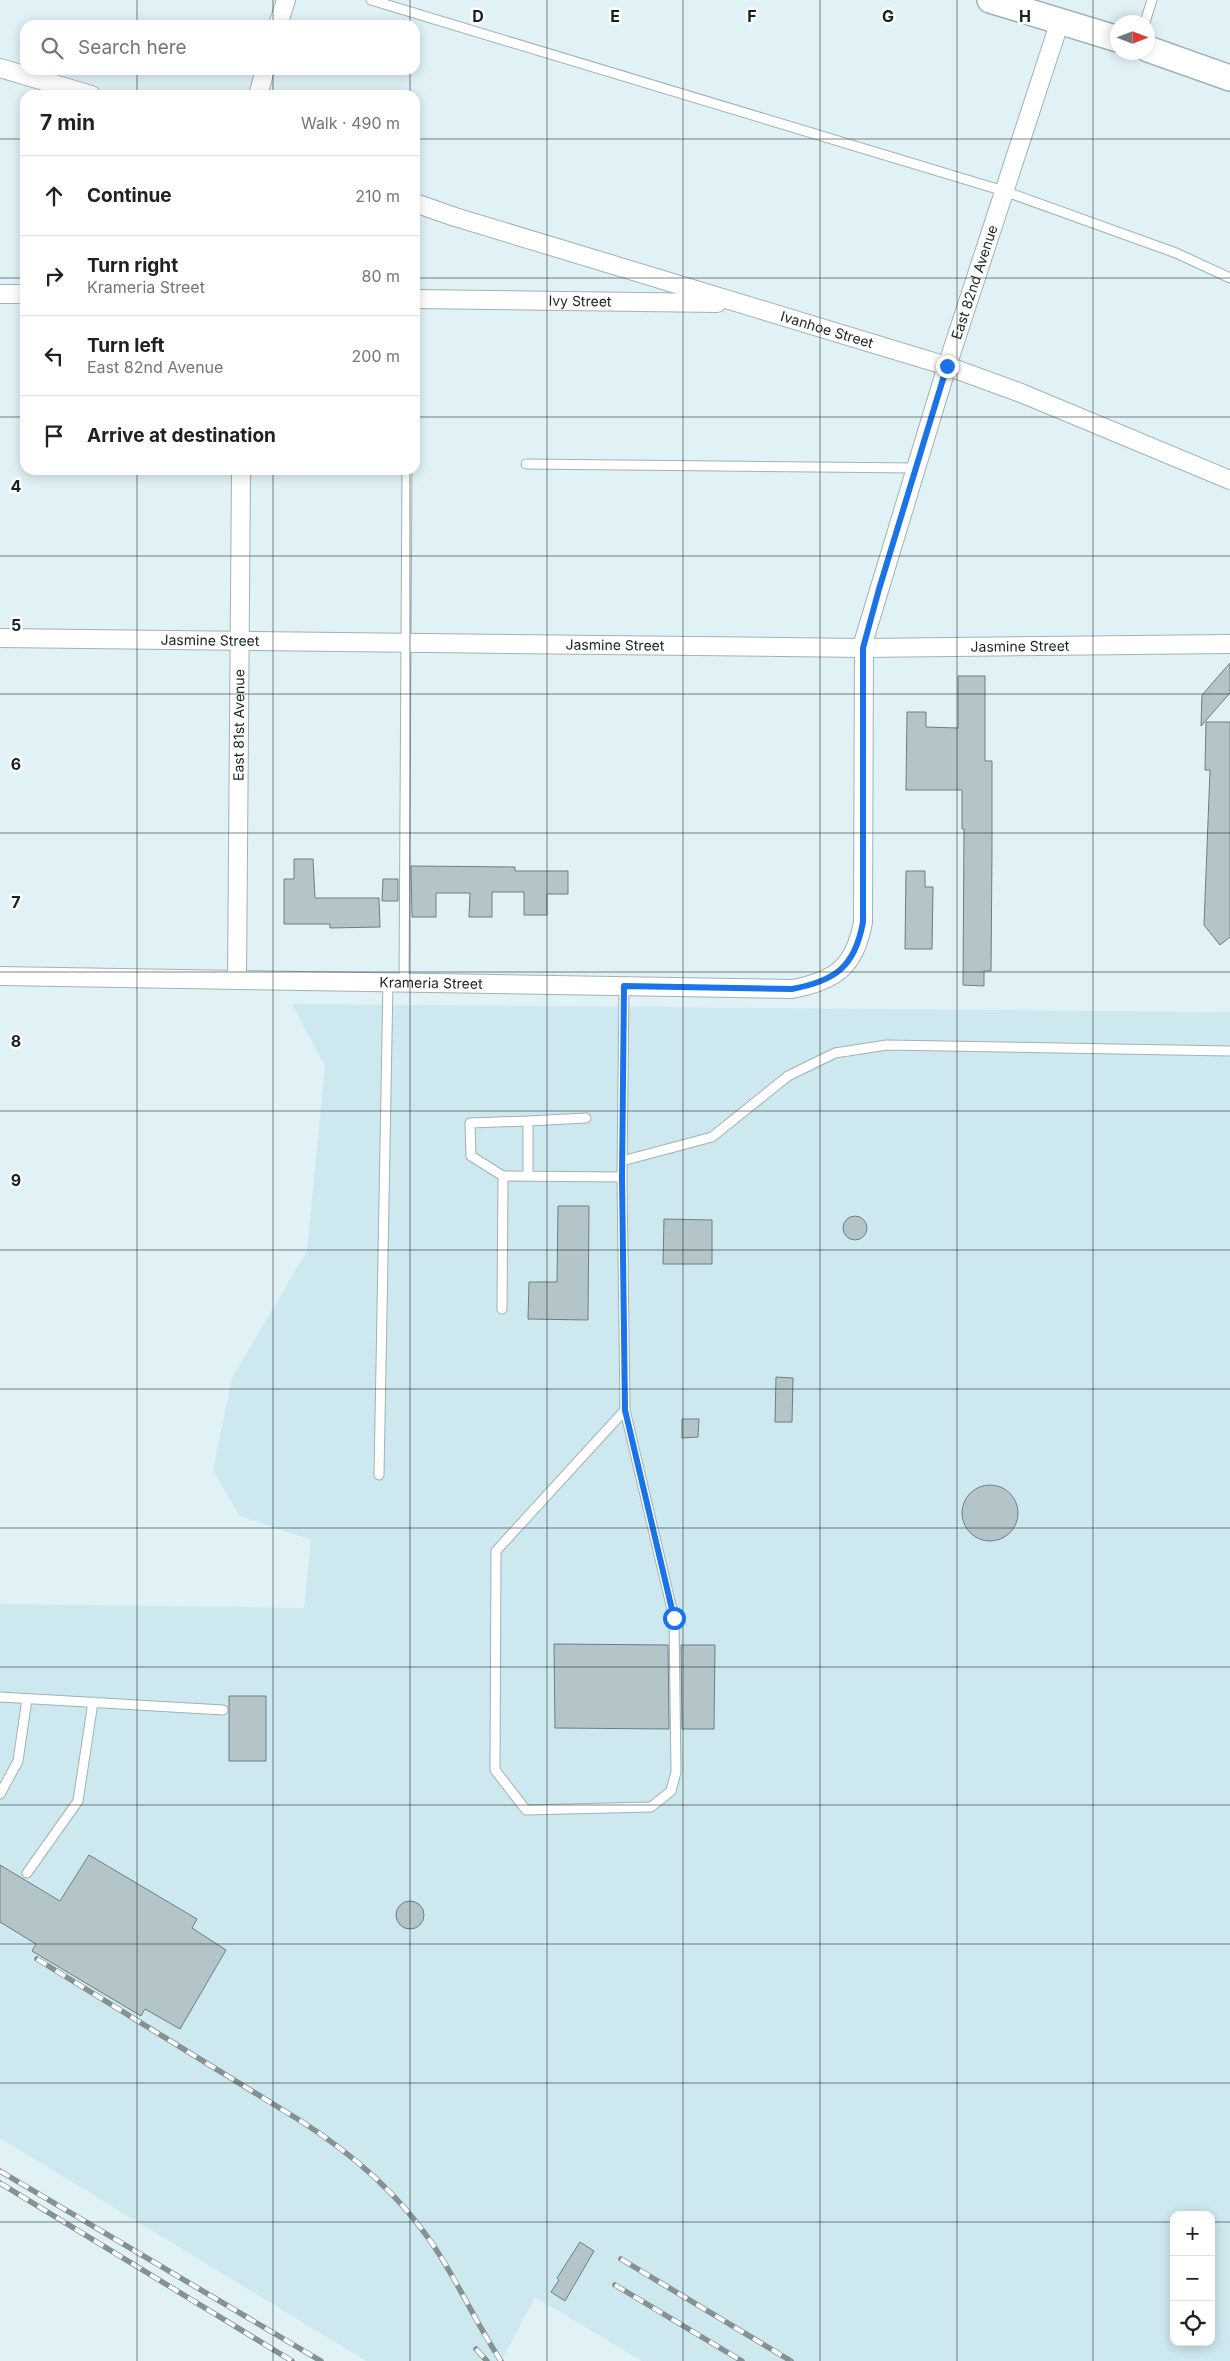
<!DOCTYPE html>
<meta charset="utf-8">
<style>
:root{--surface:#fff;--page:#f2f2f2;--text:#202124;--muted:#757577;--line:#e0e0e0}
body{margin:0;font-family:Inter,sans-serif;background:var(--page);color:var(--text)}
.controls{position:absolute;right:15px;bottom:15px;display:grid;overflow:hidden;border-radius:10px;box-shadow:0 2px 12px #0003}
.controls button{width:45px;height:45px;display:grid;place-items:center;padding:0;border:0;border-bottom:1px solid var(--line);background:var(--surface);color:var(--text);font:25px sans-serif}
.compass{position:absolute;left:1110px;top:15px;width:45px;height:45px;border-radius:50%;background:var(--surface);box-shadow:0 2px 12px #0003;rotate:90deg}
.stop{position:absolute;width:15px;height:15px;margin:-11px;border:4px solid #1a73e8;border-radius:50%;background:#fff}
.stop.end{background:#1a73e8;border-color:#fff;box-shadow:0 1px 5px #0008}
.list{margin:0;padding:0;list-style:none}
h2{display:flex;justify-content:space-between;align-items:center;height:65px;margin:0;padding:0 20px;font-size:21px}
h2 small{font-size:16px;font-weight:400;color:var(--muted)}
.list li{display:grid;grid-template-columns:32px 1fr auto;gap:15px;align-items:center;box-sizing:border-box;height:80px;padding:0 20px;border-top:1px solid var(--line)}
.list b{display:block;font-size:19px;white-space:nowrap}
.list p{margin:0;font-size:16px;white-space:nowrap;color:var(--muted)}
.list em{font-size:16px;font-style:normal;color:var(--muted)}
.icon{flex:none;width:28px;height:28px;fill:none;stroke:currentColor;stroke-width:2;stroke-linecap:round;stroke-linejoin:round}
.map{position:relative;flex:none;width:1230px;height:2361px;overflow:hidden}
.search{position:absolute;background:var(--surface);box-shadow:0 2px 12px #0003;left:20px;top:20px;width:400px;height:55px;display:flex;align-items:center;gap:12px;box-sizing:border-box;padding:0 18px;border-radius:15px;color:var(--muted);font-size:19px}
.panel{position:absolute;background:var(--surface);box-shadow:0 2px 12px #0003;left:20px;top:90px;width:400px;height:385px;border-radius:15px}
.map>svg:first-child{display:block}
.built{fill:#cde8ee;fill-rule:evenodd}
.building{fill:#b4c5c9;stroke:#6e7e82}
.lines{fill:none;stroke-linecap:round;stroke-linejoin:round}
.lane-casing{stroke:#a1b2b5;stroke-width:11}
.street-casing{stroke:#a1b2b5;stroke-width:20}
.secondary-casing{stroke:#a1b2b5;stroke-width:28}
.lane{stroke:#fff;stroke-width:9}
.street{stroke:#fff;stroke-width:18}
.secondary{stroke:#fff;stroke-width:25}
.rail-casing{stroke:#859294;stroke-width:5.5}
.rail{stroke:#fff;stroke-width:4;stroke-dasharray:11;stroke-linecap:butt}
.route{stroke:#1a73e8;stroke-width:6}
.grid{fill:none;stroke:#1a2122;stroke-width:1;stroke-opacity:0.55}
.labels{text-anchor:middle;stroke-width:5;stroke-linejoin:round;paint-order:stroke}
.street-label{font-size:14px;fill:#1a2122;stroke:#fff}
.grid-label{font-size:16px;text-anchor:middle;font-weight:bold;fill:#1a2122;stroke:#fff;stroke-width:5;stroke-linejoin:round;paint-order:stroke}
</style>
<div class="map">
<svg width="1230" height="2361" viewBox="0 0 1230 2361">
<rect width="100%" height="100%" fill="#e0f2f6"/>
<!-- built -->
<path class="built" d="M292 1004 1230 1012V2361H642L535 2297 501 2361H366L0 2138V1604L304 1608 311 1540 240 1516 213 1470 232 1378 307 1251 325 1066ZM1174 2215H1211V2342H1174Z"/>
<!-- building -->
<path class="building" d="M1230 663V693L1201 726 1202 695Z
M958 676H985V761H992V851L991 971H984V986L963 985 964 829H962V790H906L907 712H926V727L958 728Z
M1206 722H1230V937L1220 945 1204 925 1210 770H1205Z
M294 859H313L315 898H379L380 927 330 928V924H284V879H294Z
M411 866 515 867V871H568V894H547V915H524V892H492V917H469L470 893H436V917H412Z
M906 871H925V887H933L932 949H905Z
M383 879H398V901H382Z
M558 1206H589L588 1320 528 1319 529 1282H557Z
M843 1228a12 12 0 1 1 24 0a12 12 0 1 1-24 0Z
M664 1219 712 1220V1264H663Z
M776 1377 793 1378 792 1422H775Z
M682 1419H699L698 1437 682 1438Z
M962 1513a28 28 0 1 1 56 0a28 28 0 1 1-56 0Z
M554 1644 668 1645 669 1729 555 1728Z
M681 1645H715L714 1729H682Z
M229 1696H266V1761H229Z
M89 1855 197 1919 192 1928 226 1950 180 2029 145 2009 141 2016 32 1951 36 1944 0 1922V1865L60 1901Z
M396 1915a14 14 0 1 1 28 0a14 14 0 1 1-28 0Z
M580 2242 594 2251 565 2301 551 2292 559 2280 557 2278Z"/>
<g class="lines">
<defs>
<path id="lane" d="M371 0 1004 191 1176 253 1230 278
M1145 22 1152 0
M526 464 916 468
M404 983 407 470
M624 986 622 1177 625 1410 496 1551 495 1770 526 1810 651 1807 671 1791 676 1772 674 1618 625 1410
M622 1161 712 1137 788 1076 835 1053 887 1045 1230 1051
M503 1176 471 1156 470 1123 528 1121
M528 1176V1121L586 1118
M502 1309 503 1176 622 1177
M379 1475 388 982
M0 1697 223 1710
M0 1794 18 1761 27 1699
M27 1873 78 1801 93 1702"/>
<g id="street">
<path d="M278 25 286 0"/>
<path d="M0 68 91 95"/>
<path d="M258 95 265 70"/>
<path id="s1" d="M415 203 455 217 947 366 1021 393 1230 480"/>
<path d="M0 294H25"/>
<path id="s2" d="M415 299 717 303"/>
<path id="s3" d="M0 638 863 648 1230 644"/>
<path id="s4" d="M0 976 792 989C835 981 855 967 863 922L864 640 947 366 1060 21"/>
<path id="s5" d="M237 980 241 470"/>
</g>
<path id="secondary" d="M990 0 1118 39
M1148 49 1230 78"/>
</defs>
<!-- lane casing -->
<use href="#lane" class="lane-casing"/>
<!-- street casing -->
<use href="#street" class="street-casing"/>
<!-- secondary casing -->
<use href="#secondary" class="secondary-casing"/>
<!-- lane -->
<use href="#lane" class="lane"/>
<!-- street -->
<use href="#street" class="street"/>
<!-- secondary -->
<use href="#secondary" class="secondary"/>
<defs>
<path id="rail" d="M37 1959 304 2123C352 2154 396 2192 429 2239 456 2277 475 2322 501 2361
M0 2171 321 2361
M0 2183 292 2361
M621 2259 791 2361
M615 2285 742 2361
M476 2349 487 2361"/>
</defs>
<!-- rail casing -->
<use href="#rail" class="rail-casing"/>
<!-- rail -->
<use href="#rail" class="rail"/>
</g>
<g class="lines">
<!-- route -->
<path class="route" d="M674 1618 625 1410 622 1177 624 986 792 989C835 981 855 967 863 922V648L879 589 947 366"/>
</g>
<!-- grid -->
<path class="grid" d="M137 0V25M273 0V25M410 0V25M547 0V2361M683 0V2361M820 0V2361M957 0V2361M1093 0V2361M137 70V95M273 70V95M410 70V95M0 139H25M415 139H1230M0 278H25M415 278H1230M0 417H25M415 417H1230M137 470V2361M273 470V2361M410 470V2361M0 556H1230M0 694H1230M0 833H1230M0 972H1230M0 1111H1230M0 1250H1230M0 1389H1230M0 1528H1230M0 1667H1230M0 1805H1230M0 1944H1230M0 2083H1230M0 2222H1174M1211 2222H1230"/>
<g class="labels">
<!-- street labels -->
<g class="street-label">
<text dy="5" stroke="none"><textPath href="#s4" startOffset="1555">East 82nd Avenue</textPath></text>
<text dy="5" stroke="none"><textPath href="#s2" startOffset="165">Ivy Street</textPath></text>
<text dy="5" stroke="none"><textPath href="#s1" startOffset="431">Ivanhoe Street</textPath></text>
<text dy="5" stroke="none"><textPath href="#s3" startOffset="210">Jasmine Street</textPath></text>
<text dy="5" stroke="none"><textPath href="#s3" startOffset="615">Jasmine Street</textPath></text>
<text dy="5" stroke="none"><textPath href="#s3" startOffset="1020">Jasmine Street</textPath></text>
<text dy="5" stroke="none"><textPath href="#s5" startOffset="255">East 81st Avenue</textPath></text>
<text dy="5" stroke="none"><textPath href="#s4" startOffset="431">Krameria Street</textPath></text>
</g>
</g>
<g class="grid-label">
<text x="478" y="22">D</text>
<text x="615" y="22">E</text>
<text x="752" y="22">F</text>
<text x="888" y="22">G</text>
<text x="1025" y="22">H</text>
<text x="16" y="492">4</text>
<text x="16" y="631">5</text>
<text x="16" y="770">6</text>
<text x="16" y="908">7</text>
<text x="16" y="1047">8</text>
<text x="16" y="1186">9</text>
</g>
</svg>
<div class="controls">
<button>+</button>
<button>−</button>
<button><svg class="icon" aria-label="locate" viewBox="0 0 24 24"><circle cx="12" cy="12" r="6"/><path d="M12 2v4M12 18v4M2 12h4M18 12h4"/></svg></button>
</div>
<svg class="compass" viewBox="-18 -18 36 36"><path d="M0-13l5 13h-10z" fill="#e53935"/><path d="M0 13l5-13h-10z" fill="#757577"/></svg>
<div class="stop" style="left:674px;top:1618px"></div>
<div class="stop end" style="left:947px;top:366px"></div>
<div class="search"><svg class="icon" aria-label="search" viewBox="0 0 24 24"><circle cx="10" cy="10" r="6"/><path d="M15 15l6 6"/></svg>Search here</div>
<section class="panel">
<h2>7 min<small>Walk · 490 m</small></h2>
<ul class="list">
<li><svg class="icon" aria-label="ahead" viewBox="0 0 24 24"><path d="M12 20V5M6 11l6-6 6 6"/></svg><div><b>Continue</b></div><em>210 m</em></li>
<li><svg class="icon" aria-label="right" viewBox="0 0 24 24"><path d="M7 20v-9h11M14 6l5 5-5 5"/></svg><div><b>Turn right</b><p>Krameria Street</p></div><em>80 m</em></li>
<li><svg class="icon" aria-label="left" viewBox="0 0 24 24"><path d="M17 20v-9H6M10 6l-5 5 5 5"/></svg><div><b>Turn left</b><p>East 82nd Avenue</p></div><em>200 m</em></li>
<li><svg class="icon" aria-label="arrive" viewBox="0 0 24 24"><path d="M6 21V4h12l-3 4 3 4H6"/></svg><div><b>Arrive at destination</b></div></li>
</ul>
</section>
</div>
